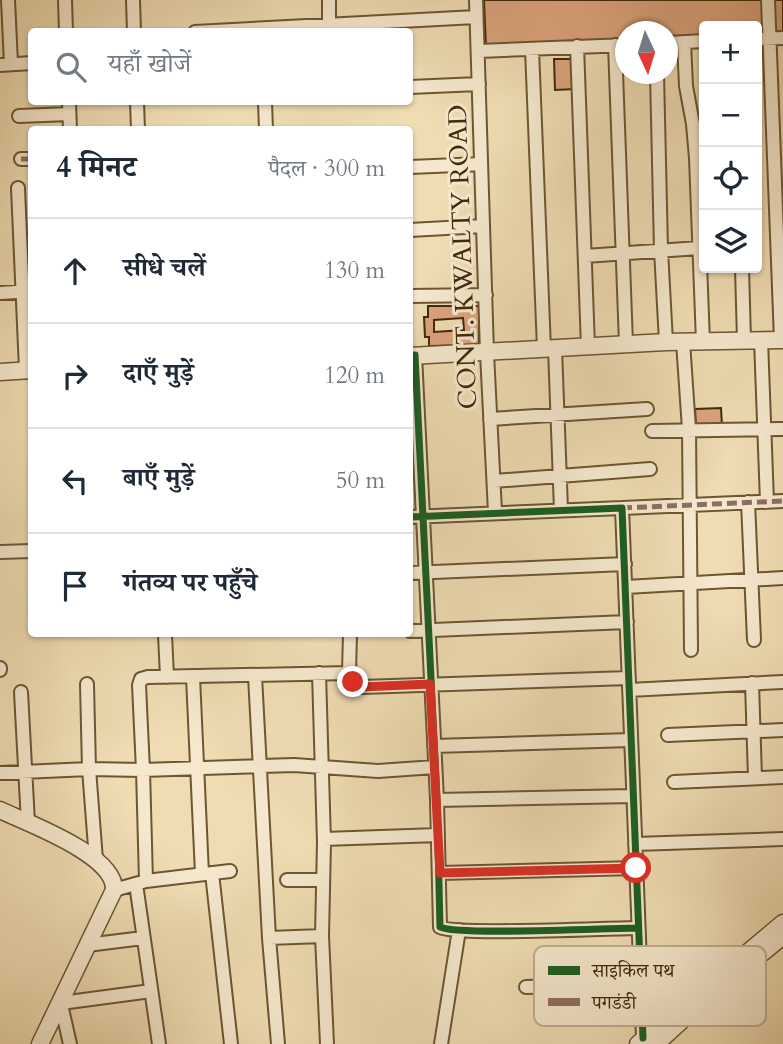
<!DOCTYPE html>
<html lang="hi">
<meta charset="utf-8">
<style>
:root{--surface:#fff;--page:#f2f2f3;--text:#1f2937;--muted:#747a83;--line:#e0e1e3}
body{margin:0;font-family:Cardo,"Noto Serif Devanagari",serif;background:var(--page);color:var(--text)}
.controls{position:absolute;right:21px;top:21px;display:grid;overflow:hidden;border-radius:7px;box-shadow:0 2px 5px #0004}
.controls button{width:63px;height:63px;display:grid;place-items:center;padding:0;border:0;border-bottom:2px solid var(--line);background:var(--surface);color:var(--text);font:35px sans-serif}
.compass{position:absolute;left:615px;top:21px;width:63px;height:63px;border-radius:50%;background:var(--surface);box-shadow:0 2px 5px #0004;rotate:176deg}
.stop{position:absolute;width:21px;height:21px;margin:-16px;border:5px solid #d93025;border-radius:50%;background:#fff}
.stop.end{background:#d93025;border-color:#fff;box-shadow:0 2px 7px #0008}
.list{margin:0;padding:0;list-style:none}
h2{display:flex;justify-content:space-between;align-items:center;height:91px;margin:0;padding:0 28px;font-size:30px}
h2 small{font-size:23px;font-weight:400;color:var(--muted)}
.list li{display:grid;grid-template-columns:46px 1fr auto;gap:21px;align-items:center;box-sizing:border-box;height:105px;padding:0 28px;border-top:2px solid var(--line)}
.list b{display:block;font-size:26px;white-space:nowrap}
.list em{font-size:23px;font-style:normal;color:var(--muted)}
.icon{flex:none;width:38px;height:38px;fill:none;stroke:currentColor;stroke-width:2;stroke-linecap:round;stroke-linejoin:round}
.map{position:relative;flex:none;width:783px;height:1044px;overflow:hidden}
.search{position:absolute;background:var(--surface);box-shadow:0 2px 5px #0004;left:28px;top:28px;width:385px;height:77px;display:flex;align-items:center;gap:18px;box-sizing:border-box;padding:0 24px;border-radius:7px;color:var(--muted);font-size:26px}
.panel{position:absolute;background:var(--surface);box-shadow:0 2px 5px #0004;left:28px;top:126px;width:385px;height:511px;border-radius:7px}
.map>svg:first-child{display:block}
.building{fill:#dba37d;stroke:#40290a;stroke-width:2;fill-rule:evenodd}
.lines{fill:none;stroke-linecap:round;stroke-linejoin:round}
.minor-casing{stroke:#6c5634;stroke-width:16}
.tertiary-casing{stroke:#6c5634;stroke-width:19}
.minor{stroke:#f5e8cd;stroke-width:12}
.tertiary{stroke:#f5e8cd;stroke-width:16}
.quiet{stroke:#8d6e63;stroke-width:5;stroke-dasharray:10 5;stroke-linecap:butt}
.cycleway-casing{stroke:#f5e8cd;stroke-width:11}
.cycleway{stroke:#1b5e20;stroke-width:7}
.route{stroke:#d93025;stroke-width:9}
.labels{text-anchor:middle;stroke-width:6;stroke-linejoin:round;paint-order:stroke}
.street-label{font-size:26px;fill:#40290a;stroke:#f5e8cd}
.key{fill:#f5e8cd;stroke:#bfaf92;stroke-width:2}
.key-label{font-size:19px;fill:#40290a}
</style>
<div class="map">
<svg width="783" height="1044" viewBox="0 0 783 1044">
<rect width="100%" height="100%" fill="#efdcb2"/>
<filter id="stains"><feTurbulence type="fractalNoise" baseFrequency=".00286" numOctaves="4"/><feColorMatrix values="0 0 0 0 .2 0 0 0 0 .09 0 0 0 0 .02 0 0 0 .5 -.17"/></filter>
<radialGradient id="worn" r=".72"><stop offset=".6" stop-color="#630" stop-opacity="0"/><stop offset="1" stop-color="#630" stop-opacity=".3"/></radialGradient>
<!-- building -->
<path class="building" d="M484 0H783V31L757 32V26H704V35L668 37V32H626V39L486 47Z
M554 59H575L576 89 555 90Z
M428 306H479V345L429 346V337H425L424 317H428ZM463 318 464 330 434 332V320Z
M721 408 722 426 696 427 695 409Z"/>
<g class="lines">
<defs>
<path id="minor" d="M8 0 11 64
M65 0 66 32
M133 0 134 32
M329 0V24
M476 0 487 353 495 512
M768 0 781 340
M195 32 476 17
M757 39 783 38
M684 42 686 86 693 124 696 158 703 342
M668 43 704 41
M615 45 626 344
M577 46 588 347
M532 49 544 349
M479 51 626 45
M0 65 32 63
M657 74 661 250 666 342
M410 87 479 84
M69 102 70 130
M137 102 138 130
M265 102 266 130
M19 116 69 114
M21 159H32
M410 167 481 164
M18 188 26 370
M410 230 483 226
M585 256 699 248
M742 268 744 340
M0 293 32 291
M410 296 486 295
M761 340 767 502
M683 342 689 429 691 650
M555 348 561 510
M415 355 437 800 440 927C456 936 609 928 638 928
M490 419 647 409
M652 431 783 429
M494 481 650 469
M748 502 754 640
M622 508 783 501
M410 517 622 508 643 1038
M0 552 32 551
M410 573 625 564
M626 587 783 578
M410 631 627 622
M165 634 167 677
M0 668V670
M319 673 324 842 322 936 327 1044
M349 673 355 685 362 687 629 678
M255 676 269 938 278 1044
M193 677 202 874
M752 683 755 778
M87 684 89 769 96 860
M629 690 783 682
M21 692 28 823
M668 735 783 730
M434 746 631 740
M0 773 89 769 143 770 139 685 141 679 148 677 349 673 350 634
M674 782 783 777
M437 800 633 796
M324 839 438 835
M635 844 783 839
M212 873 231 1044
M440 873 636 868
M287 880H322
M146 881 143 770 294 765 378 771 435 767
M136 884 159 1044
M114 890 146 881 230 871
M269 938 322 936
M87 945 143 938
M526 987 641 984
M60 1000 70 1044
M61 1003 151 991
M441 1044 459 930"/>
<path id="tertiary" d="M410 356 666 342 783 340
M0 372 32 370
M0 810C27 823 116 855 114 890L40 1044
M728 981 783 936
M638 1044 783 923
M656 1044 692 1011"/>
</defs>
<!-- minor casing -->
<use href="#minor" class="minor-casing"/>
<!-- tertiary casing -->
<use href="#tertiary" class="tertiary-casing"/>
<!-- minor -->
<use href="#minor" class="minor"/>
<!-- tertiary -->
<use href="#tertiary" class="tertiary"/>
<!-- quiet -->
<path class="quiet" d="M21 159H32
M622 508 783 501"/>
<defs>
<path id="cycleway" d="M415 355 437 800 440 927C456 936 609 928 638 928
M410 517 622 508 643 1038"/>
</defs>
<!-- cycleway casing -->
<use href="#cycleway" class="cycleway-casing"/>
<!-- cycleway -->
<use href="#cycleway" class="cycleway"/>
</g>
<g class="lines">
<!-- route -->
<path class="route" d="M353 682 362 687 430 684 440 873 636 868"/>
</g>
<g class="labels">
<!-- street labels -->
<g class="street-label">
<text transform="translate(462 257) rotate(-92)" y="9">CONT. KWALTY ROAD</text>
</g>
</g>
<!-- legend -->
<rect x="534" y="946" width="232" height="80" rx="10" class="key"/>
<rect x="548" y="966" width="32" height="9" fill="#1b5e20"/>
<rect x="548" y="998" width="32" height="8" fill="#8d6e63"/>
<g class="key-label">
<text x="592" y="977">साइकिल पथ</text>
<text x="592" y="1009">पगडंडी</text>
</g>
<rect width="100%" height="100%" filter="url(#stains)"/>
<rect width="100%" height="100%" fill="url(#worn)"/>
</svg>
<div class="controls">
<button>+</button>
<button>−</button>
<button><svg class="icon" aria-label="locate" viewBox="0 0 24 24"><circle cx="12" cy="12" r="6"/><path d="M12 2v4M12 18v4M2 12h4M18 12h4"/></svg></button>
<button><svg class="icon" aria-label="layers" viewBox="0 0 24 24"><path d="M12 4l9 5-9 5-9-5zM3 14l9 5 9-5"/></svg></button>
</div>
<svg class="compass" viewBox="-18 -18 36 36"><path d="M0-13l5 13h-10z" fill="#e53935"/><path d="M0 13l5-13h-10z" fill="#747a83"/></svg>
<div class="stop" style="left:636px;top:868px"></div>
<div class="stop end" style="left:353px;top:682px"></div>
<div class="search"><svg class="icon" aria-label="search" viewBox="0 0 24 24"><circle cx="10" cy="10" r="6"/><path d="M15 15l6 6"/></svg>यहाँ खोजें</div>
<section class="panel">
<h2>4 मिनट<small>पैदल · 300 m</small></h2>
<ul class="list">
<li><svg class="icon" aria-label="ahead" viewBox="0 0 24 24"><path d="M12 20V5M6 11l6-6 6 6"/></svg><div><b>सीधे चलें</b></div><em>130 m</em></li>
<li><svg class="icon" aria-label="right" viewBox="0 0 24 24"><path d="M7 20v-9h11M14 6l5 5-5 5"/></svg><div><b>दाएँ मुड़ें</b></div><em>120 m</em></li>
<li><svg class="icon" aria-label="left" viewBox="0 0 24 24"><path d="M17 20v-9H6M10 6l-5 5 5 5"/></svg><div><b>बाएँ मुड़ें</b></div><em>50 m</em></li>
<li><svg class="icon" aria-label="arrive" viewBox="0 0 24 24"><path d="M6 21V4h12l-3 4 3 4H6"/></svg><div><b>गंतव्य पर पहुँचे</b></div></li>
</ul>
</section>
</div>
